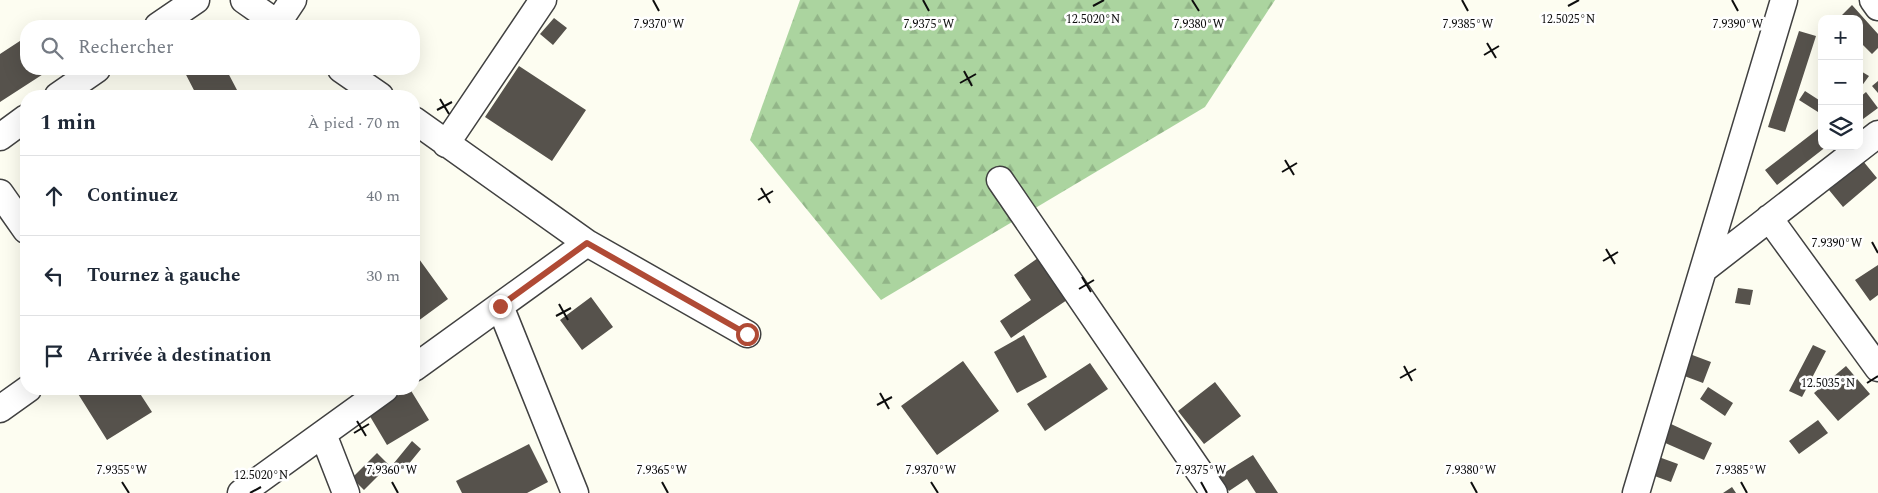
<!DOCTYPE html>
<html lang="fr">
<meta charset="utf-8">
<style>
:root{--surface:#fff;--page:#f6f6f7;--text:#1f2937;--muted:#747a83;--line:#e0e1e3}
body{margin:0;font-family:Spectral,serif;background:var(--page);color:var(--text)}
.controls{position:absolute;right:15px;top:15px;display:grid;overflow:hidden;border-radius:10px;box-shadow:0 5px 20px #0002}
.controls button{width:45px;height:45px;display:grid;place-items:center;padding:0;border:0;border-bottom:1px solid var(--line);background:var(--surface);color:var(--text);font:25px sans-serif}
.stop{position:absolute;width:15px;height:15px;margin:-11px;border:4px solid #b04a35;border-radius:50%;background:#fff}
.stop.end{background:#b04a35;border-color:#fff;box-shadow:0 1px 5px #0008}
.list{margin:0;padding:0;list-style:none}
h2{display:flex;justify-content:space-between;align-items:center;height:65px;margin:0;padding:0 20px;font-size:21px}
h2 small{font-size:16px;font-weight:400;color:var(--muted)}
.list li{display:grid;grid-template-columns:32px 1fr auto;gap:15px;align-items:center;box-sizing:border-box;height:80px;padding:0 20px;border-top:1px solid var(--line)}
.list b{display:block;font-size:19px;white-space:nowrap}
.list em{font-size:16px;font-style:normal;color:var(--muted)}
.icon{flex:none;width:28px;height:28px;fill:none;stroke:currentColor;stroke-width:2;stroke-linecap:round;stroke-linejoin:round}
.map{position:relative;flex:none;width:1878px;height:493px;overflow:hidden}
.search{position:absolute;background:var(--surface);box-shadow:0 5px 20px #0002;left:20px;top:20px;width:400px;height:55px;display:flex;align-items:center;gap:12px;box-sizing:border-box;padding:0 18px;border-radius:20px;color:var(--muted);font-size:19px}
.panel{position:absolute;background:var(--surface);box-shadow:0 5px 20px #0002;left:20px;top:90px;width:400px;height:305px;border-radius:20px}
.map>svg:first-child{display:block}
.forest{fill:url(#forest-firs)}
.building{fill:#56524c}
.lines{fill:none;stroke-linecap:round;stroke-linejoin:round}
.street-casing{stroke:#414141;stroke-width:29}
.street{stroke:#fff;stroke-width:26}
.route{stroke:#b04a35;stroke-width:6}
.ticks{fill:none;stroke:#0e0e0e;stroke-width:2}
.ticks-label{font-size:12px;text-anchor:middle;fill:#0e0e0e;stroke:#fff;stroke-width:5;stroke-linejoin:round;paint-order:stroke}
</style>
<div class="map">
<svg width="1878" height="493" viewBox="0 0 1878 493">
<defs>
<pattern id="forest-firs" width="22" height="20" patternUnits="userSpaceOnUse" patternTransform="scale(1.25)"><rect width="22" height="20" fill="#abd49f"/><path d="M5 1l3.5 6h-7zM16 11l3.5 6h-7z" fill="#92b588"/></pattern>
</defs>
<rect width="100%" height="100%" fill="#fdfdf1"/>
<!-- forest -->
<path class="forest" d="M800 0H1275L1205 107 881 300 750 140Z"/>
<!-- building -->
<path class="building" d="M1852 5 1878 34V48L1872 54 1859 41V19L1839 18Z
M554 18 567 28 553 45 540 34Z
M1799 31 1816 36 1785 132 1768 127Z
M26 37V69H51L0 102V54Z
M519 66 586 110 552 161 485 117Z
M183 69H226L237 90 223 96H197Z
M1859 70 1869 76 1861 87 1859 86Z
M1878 81V93L1872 86Z
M1805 91 1822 102V106L1818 112 1799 100Z
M1866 92 1878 108 1859 122V98Z
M1822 126V146H1827L1777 185 1765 170Z
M1863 161 1877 178 1843 207 1829 190Z
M414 252 448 299 414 324Z
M1038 258 1067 300 1011 338 1000 321 1031 300 1014 275Z
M1878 265V295L1870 301 1855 280Z
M1738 288 1753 290 1750 305 1735 303Z
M591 297 613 327 582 350 560 320Z
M1024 335 1047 377 1017 393 994 352Z
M1813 345 1826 351 1802 397 1789 391Z
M1687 353 1711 362 1703 383 1679 374Z
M963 361 999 411 937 455 901 406Z
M1090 363 1108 389 1045 431 1027 404Z
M1846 366 1870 394 1838 421 1814 393Z
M1215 382 1241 416 1204 444 1178 411Z
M1708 387 1733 403 1725 416 1700 399Z
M75 389H137L152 412 107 440Z
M409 389H410L429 420 387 445 368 413Z
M1818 420 1828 433 1799 454 1789 441Z
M1671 424 1712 443 1704 460 1663 442Z
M412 441 421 449 403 471 394 463Z
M529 444 548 482 527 493H462L456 481Z
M377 453 389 465 364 490 352 478Z
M1253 455 1278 493H1256L1247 479 1229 491 1219 476Z
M1656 456 1678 464 1671 482 1649 474Z
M1732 487 1736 493H1723Z"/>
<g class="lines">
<defs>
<path id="street" d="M244 0 281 26
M1873 0 1878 7
M277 24 293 0
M158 26 196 0
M341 69 380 96
M58 96 97 69
M414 120 587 243 747 334
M0 137 26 118
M446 144 543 0
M1000 180 1214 493
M0 193 26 230
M1769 218 1878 368
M1704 269 1878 134
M500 306 575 493
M414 368 587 243
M0 409 28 389
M323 434 346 493
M241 493 385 389
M1636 493 1784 0"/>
</defs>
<!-- street casing -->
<use href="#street" class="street-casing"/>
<!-- street -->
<use href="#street" class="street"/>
</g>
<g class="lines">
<!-- route -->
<path class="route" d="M500 306 587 243 747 334"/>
</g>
<!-- ticks -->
<path class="ticks" d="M653 0 659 11M923 0 929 11M1192 0 1199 11M1462 0 1468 11M1732 0 1738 11M1093 6 1104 0M1568 6 1579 0M1487 43 1496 58M1484 55 1499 46M964 71 972 86M960 83 976 74M440 99 449 114M437 110 452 102M1285 160 1294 175M1282 172 1297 163M761 188 770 203M758 200 773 191M1872 242 1878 253M1606 249 1615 264M1603 261 1618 252M1082 277 1091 292M1079 289 1094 280M559 304 568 320M556 316 571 308M1404 366 1412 381M1400 378 1416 369M1867 383 1878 376M880 393 889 409M877 405 892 397M357 421 366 436M354 433 369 424M122 482 129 493M392 482 398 493M662 482 668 493M931 482 938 493M1201 482 1207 493M1471 482 1477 493M1741 482 1747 493M250 493 261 487"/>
<g class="ticks-label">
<text x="1093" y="23">12.5020°N</text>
<text x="1568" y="23">12.5025°N</text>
<text x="659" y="28">7.9370°W</text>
<text x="929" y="28">7.9375°W</text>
<text x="1199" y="28">7.9380°W</text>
<text x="1468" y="28">7.9385°W</text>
<text x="1738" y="28">7.9390°W</text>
<text x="1837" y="247">7.9390°W</text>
<text x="1828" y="387">12.5035°N</text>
<text x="122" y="474">7.9355°W</text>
<text x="392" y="474">7.9360°W</text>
<text x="662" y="474">7.9365°W</text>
<text x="931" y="474">7.9370°W</text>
<text x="1201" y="474">7.9375°W</text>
<text x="1471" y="474">7.9380°W</text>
<text x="1741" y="474">7.9385°W</text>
<text x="261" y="479">12.5020°N</text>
</g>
</svg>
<div class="controls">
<button>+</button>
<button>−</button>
<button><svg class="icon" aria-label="layers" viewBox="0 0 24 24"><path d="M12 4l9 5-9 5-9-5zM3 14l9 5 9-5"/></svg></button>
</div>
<div class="stop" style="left:747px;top:334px"></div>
<div class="stop end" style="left:500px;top:306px"></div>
<div class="search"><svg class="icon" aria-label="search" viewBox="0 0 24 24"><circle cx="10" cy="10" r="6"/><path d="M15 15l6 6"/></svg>Rechercher</div>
<section class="panel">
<h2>1 min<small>À pied · 70 m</small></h2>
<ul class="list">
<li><svg class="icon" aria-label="ahead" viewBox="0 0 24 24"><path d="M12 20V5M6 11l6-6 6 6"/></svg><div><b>Continuez</b></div><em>40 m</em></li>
<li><svg class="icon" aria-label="left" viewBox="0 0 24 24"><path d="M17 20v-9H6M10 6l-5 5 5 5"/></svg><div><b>Tournez à gauche</b></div><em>30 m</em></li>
<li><svg class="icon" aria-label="arrive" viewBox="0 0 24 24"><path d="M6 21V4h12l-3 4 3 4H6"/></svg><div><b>Arrivée à destination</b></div></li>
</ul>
</section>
</div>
